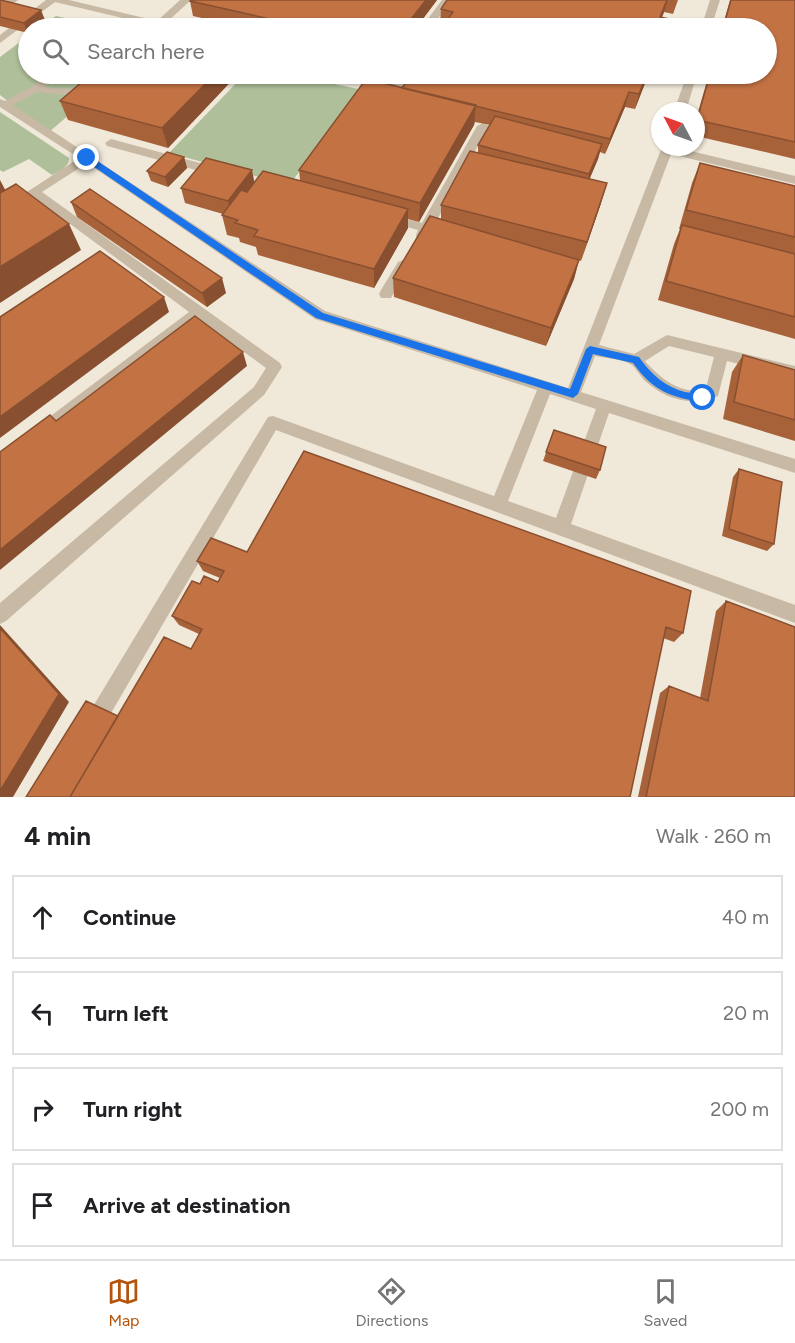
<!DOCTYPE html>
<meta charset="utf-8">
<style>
:root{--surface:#fff;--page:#f6f6f6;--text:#202124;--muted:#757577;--line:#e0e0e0;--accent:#b45309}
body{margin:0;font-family:Figtree,sans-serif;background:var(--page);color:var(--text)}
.compass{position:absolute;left:651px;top:102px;width:54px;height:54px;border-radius:50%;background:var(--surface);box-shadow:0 2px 4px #0004;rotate:311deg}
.stop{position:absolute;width:18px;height:18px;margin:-14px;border:4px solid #1a73e8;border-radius:50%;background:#fff}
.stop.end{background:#1a73e8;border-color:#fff;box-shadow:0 2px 6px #0008}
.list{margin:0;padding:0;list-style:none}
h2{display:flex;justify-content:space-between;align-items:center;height:78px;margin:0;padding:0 24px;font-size:26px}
h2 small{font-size:20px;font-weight:400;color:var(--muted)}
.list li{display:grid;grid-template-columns:39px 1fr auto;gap:18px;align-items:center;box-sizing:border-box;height:84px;margin:0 12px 12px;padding:0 12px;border:2px solid var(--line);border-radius:0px}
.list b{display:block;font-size:22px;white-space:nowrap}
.list em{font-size:20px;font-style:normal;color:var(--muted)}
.icon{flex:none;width:33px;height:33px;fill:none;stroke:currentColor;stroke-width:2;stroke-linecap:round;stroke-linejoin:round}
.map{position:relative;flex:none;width:795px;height:797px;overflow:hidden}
.search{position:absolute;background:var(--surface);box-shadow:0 2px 4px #0004;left:18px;right:18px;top:18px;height:66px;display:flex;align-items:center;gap:15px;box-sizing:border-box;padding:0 21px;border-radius:33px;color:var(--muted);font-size:22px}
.sheet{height:462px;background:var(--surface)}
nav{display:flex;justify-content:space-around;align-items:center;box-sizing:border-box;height:84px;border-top:2px solid var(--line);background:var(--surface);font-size:16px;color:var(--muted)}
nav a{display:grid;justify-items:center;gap:3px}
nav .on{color:var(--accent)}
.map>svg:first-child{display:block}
.green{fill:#aebf99}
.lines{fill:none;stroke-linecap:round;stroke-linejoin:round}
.minor{fill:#c8b9a5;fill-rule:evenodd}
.wall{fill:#a8623a}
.shaded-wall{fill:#885030}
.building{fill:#c37244;stroke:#885030;stroke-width:1.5}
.route{fill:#1a73e8}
</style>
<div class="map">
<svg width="795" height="797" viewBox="0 0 795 797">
<rect width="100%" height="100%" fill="#f0e8d9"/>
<!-- green -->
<path class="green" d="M56 16 109 28H39Z
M28 36V74H116L48 133 0 95V57Z
M245 74H287L363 90 289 185 169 153Z
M0 112 69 158C69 167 60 171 52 175L29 159 3 172 0 170Z"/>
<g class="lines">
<!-- minor -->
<path class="minor" d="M7 0H18L0 13V5Z
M46 0H69L157 21 180 0H191L166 23 178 26 180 28H165L55 2 0 43V35Z
M442 0H452L431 28H421Z
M710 0H720L711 28H701Z
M49 74H60L44 87C55 88 67 90 78 87 91 82 99 72 113 74L103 83 86 91 65 95 37 92 13 105 325 311 568 388 662 147H674L795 176V184L671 154 599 345 634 354 667 335 795 366V378L727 361 718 396C691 407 666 400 644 380 640 375 636 369 632 365 623 359 605 358 595 356L581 392 795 459V473L609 413 571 524 795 605V623L276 430 100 732 93 735 86 732 83 725 86 718 268 417 273 416 494 496 537 390 315 319 87 163 42 192 280 363 282 367 264 395 6 621 0 624V603L254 387 266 368 199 319 46 437 41 439 36 437 33 432 36 427 189 312 27 192 79 158 0 107V99L5 101 31 87ZM669 346 714 357 706 388C683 397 660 378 645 361ZM550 394 596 409 556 518 508 501Z
M350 74H366L415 87 410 90Z
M687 74H697L686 111H674Z
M483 123 489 126 427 238H417L416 235 418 230 385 221 383 218 389 214 422 223 477 126Z
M111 139 222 169 224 172 218 176 107 146 105 143Z
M403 260 410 265 391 298H381L379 294 381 290 398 262Z"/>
</g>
<!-- wall -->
<path class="wall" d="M0 0 45 20 28 33 0 26Z
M191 0H437L416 28H246L193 16 190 1Z
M447 0H678L673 14 664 12 662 18 674 20 671 28H427L443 26 444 25 440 24 441 9Z
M730 0H795V159L696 136V119L709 74H766V28H722Z
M238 74 168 148 68 120 60 101Z
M412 74H654L653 78 647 77 635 109 625 107 605 154 600 152 598 159 589 179 601 203 581 261 579 260 574 279 546 346 394 297 393 278 441 219V205L478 153V145L490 125 475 122 474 125 419 222 408 219V228L374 288 258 255 256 247 240 242 239 238 227 235 222 215 223 214 185 203 181 188 254 182 300 180 299 170 402 88Z
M184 157 187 168 168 187 151 181 147 171Z
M700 163 795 186V339L658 300 674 244 680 229H679L692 183Z
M71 202 226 293 207 307 77 217Z
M743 355 795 370V441L723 419 732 372Z
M554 430 600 470 596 479 543 461Z
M304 451 683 633 674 642 663 638 118 716 191 649 199 634 179 625 172 616 200 584 218 582 220 578 203 571 197 561 247 552Z
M739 469 774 544 767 551 722 536 733 477Z
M726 601 795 797H638L660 693 669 686 700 698 716 611Z"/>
<!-- shaded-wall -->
<path class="shaded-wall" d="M426 0H437L416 28H404Z
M668 0 664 12 657 28 660 17Z
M41 10 45 20 33 28H28V33L24 23Z
M215 74H238L168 148 162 128Z
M647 74H648L646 81 635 109 639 94Z
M629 92 625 107 605 154 610 139Z
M476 105 474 125 419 222 420 203Z
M602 144 598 159 585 190 589 174Z
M184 157 187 168 168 187 165 177Z
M252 170 255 185 232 216 228 201Z
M0 180 9 197 0 202Z
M607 183 601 203 581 261 587 242Z
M408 209V228L374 288V269Z
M69 224 81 250 0 303V267Z
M579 260 574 279 546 346 551 328Z
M222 278 226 293 207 307 202 293Z
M164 297 169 312 0 438V417Z
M243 352 247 366 0 570V550Z
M0 625 69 702 13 797H0Z"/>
<!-- building -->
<path class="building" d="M0 0H1L41 10 24 23 0 17Z
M191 0H426L404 28H310L190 1Z
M447 0H667L660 17 674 20 670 28H427L431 23 443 26 453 12 441 9Z
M731 0H795V142L697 120 710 74H766V28H723Z
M91 74H215L162 128 60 101Z
M412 74H647L639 94 629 92 610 139 402 88Z
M366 79 476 105 420 203 299 170Z
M495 116 602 144 589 174 478 145Z
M470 151 607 183 587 242 441 205Z
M167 152 184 157 165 177 147 171Z
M206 158 252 170 228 201 181 188Z
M700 163 795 186V237L686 210Z
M263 171 408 209 374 269 254 236 258 230 235 223 238 220 222 215 241 190 247 192Z
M16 184 69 224 0 267V193Z
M90 189 222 278 202 293 71 202Z
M430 216 579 260 551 328 393 278Z
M682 225 795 254V317L666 281Z
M100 251 164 297 0 417V317Z
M195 316 243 352 0 550V452L50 415 56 421Z
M743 355 795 370V420L734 402Z
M554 430 606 447 600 470 546 452Z
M304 451 691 591 683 633 666 627 630 797H70L164 637 191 649 202 629 172 616 192 581 200 584 204 576 218 582 224 571 197 561 211 538 247 552Z
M739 469 782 482 774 544 729 529Z
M726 601 795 627V797H646L669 686 708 701Z
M0 628 59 694 0 791Z
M86 701 118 716 70 797H26Z"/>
<!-- route -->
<path class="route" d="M84 156H90L323 313 570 389 586 349 590 346 639 357C651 374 665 387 685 392 694 394 702 392 708 398L703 402C671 398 652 390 633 363L593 354 578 394 573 398 316 318 84 160Z"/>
</svg>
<svg class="compass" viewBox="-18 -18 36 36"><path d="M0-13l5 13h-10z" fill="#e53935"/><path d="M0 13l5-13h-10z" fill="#757577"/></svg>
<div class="stop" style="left:703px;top:398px"></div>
<div class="stop end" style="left:87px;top:158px"></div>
<div class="search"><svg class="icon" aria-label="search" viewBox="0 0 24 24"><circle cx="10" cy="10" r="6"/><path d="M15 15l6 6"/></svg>Search here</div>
</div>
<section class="sheet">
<h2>4 min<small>Walk · 260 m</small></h2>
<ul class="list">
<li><svg class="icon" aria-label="ahead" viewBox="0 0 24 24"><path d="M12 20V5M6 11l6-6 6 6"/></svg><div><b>Continue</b></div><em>40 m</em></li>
<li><svg class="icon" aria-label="left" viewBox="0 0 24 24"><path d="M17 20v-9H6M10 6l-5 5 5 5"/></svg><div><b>Turn left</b></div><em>20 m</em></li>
<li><svg class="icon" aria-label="right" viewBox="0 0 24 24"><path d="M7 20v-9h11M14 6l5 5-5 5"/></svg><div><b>Turn right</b></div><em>200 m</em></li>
<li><svg class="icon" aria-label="arrive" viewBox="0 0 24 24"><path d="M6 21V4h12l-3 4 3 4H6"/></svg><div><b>Arrive at destination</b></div></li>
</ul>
</section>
<nav>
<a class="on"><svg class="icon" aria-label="map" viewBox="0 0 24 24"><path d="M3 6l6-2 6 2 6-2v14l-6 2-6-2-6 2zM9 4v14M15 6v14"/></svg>Map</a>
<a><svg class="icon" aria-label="directions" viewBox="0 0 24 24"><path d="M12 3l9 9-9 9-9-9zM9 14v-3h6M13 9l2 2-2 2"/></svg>Directions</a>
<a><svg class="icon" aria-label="saved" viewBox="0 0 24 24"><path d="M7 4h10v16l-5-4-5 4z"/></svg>Saved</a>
</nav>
